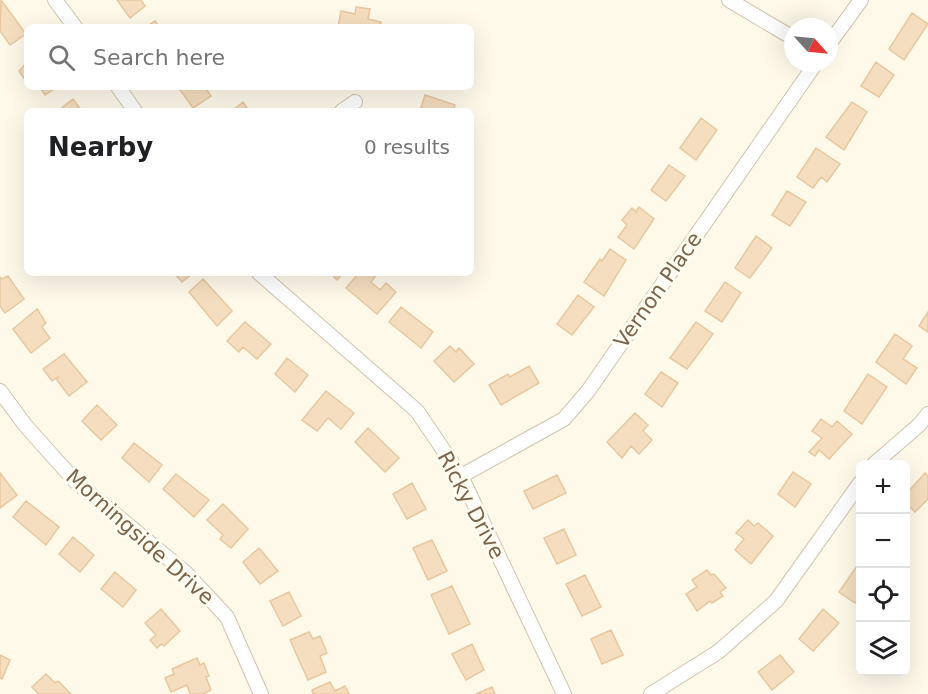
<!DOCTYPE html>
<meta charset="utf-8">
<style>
:root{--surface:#fff;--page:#f2f2f2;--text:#202124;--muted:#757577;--line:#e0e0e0}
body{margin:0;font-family:"DejaVu Sans",sans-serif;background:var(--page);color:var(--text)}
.controls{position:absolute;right:18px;bottom:18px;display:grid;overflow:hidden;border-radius:9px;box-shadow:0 6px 24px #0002}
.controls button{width:54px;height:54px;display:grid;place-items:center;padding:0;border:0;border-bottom:2px solid var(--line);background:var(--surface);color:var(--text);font:30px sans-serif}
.compass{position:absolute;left:784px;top:18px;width:54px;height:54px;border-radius:50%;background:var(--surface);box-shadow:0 6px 24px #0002;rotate:117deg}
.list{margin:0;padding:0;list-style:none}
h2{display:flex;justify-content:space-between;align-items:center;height:78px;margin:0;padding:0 24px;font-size:26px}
h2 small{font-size:20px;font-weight:400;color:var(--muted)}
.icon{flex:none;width:33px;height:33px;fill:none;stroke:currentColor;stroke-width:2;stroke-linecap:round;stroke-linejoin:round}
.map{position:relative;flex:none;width:928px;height:694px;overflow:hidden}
.search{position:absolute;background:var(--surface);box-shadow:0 6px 24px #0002;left:24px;top:24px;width:450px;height:66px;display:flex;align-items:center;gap:15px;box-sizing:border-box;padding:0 21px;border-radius:9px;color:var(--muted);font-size:22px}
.panel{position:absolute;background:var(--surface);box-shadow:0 6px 24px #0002;left:24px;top:108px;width:450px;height:168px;border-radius:9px}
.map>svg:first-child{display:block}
.building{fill:#f5debf;stroke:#e8c79f;stroke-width:1.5}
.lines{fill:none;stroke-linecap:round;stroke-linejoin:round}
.minor-casing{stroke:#d2c3ad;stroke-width:16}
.minor{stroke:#fff;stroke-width:14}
.labels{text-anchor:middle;stroke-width:6;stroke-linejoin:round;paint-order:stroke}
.street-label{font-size:21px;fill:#7b644a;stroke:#fffcf1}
</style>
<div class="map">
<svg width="928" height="694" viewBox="0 0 928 694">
<rect width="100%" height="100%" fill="#fef9e9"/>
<!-- building -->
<path class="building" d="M1 0 26 34 10 45 0 31Z
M117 0H141L145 6 130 18Z
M356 7 370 9 368 19 381 22 380 27H338L341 11 355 14Z
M912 13 928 24 904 60 889 49Z
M155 21 159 27H146Z
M27 62V83L19 71Z
M876 62 894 75 879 97 861 86Z
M40 87H57L45 95Z
M178 87H205L211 96 193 108Z
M425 95 455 105 453 111H420Z
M73 99 82 111H58Z
M243 102 249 111H232Z
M852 102 867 112 844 150 826 137Z
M701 118 717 130 696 160 680 148Z
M816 148 840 164 827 182 821 177 813 188 797 177Z
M669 165 685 176 666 201 651 190Z
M787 191 806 202 790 226 772 215Z
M639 207 654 219 634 249 618 237 627 225 622 220 632 208 636 212Z
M756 236 772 248 750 278 735 268Z
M610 249 626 260 604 296 584 282 600 259 602 261Z
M174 273H193L182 282Z
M330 273H343L337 280Z
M359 273H372L375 277 371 282 380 290 386 283 396 292 377 314 346 288Z
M8 276 24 299 5 313 0 306V277L2 279Z
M203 279 232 311 217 326 189 292Z
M725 282 741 293 722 322 705 311Z
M578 295 594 307 572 335 557 324Z
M401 307 433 332 421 348 389 322Z
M37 309 46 323 42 327 50 338 31 353 13 329Z
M928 312V332L919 326Z
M245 322 271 344 257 359 243 347 239 352 227 341Z
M696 322 713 334 687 369 670 358Z
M895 334 912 346 903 359 917 368 906 384 876 362Z
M450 346 456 352 459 348 474 364 454 382 434 361Z
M64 354 87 382 69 396 57 380 58 377 52 381 43 369Z
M287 358 308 375 295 392 275 374Z
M529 366 539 383 501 405 489 385 508 374 510 377Z
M661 372 678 383 662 407 645 394Z
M868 374 887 387 862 424 844 411Z
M326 391 354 413 341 429 328 418 317 431 302 420Z
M97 405 117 425 101 440 82 421Z
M635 413 648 425 643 431 652 440 639 454 631 446 622 458 607 442Z
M821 419 832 427 837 421 852 434 829 459 819 450 815 456 809 452 822 438 812 431Z
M368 428 399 458 385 472 355 442Z
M134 443 162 465 149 482 122 458Z
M793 472 811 484 795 507 778 494Z
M0 473 17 495 0 508Z
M925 473 928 476V499L915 512 906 503V494Z
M176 474 209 500 194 517 163 489Z
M557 475 566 493 533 509 524 491Z
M412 483 426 509 407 519 393 494Z
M26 501 59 527 46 545 13 517Z
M223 504 248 529 231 548 220 539 223 535 207 520Z
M748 520 754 526 758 523 773 536 751 564 735 550 744 539 736 533Z
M564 529 576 555 557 564 544 538Z
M73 537 94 555 80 572 59 554Z
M432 540 447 571 428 580 413 548Z
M259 548 278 571 260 584 243 562Z
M857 566 860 569V595L855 603 839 592Z
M707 570 711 575 714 574 726 588 720 592 723 596 712 603 710 601 697 611 686 594 697 587 692 580Z
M115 572 136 590 123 607 101 589Z
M585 575 601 607 582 616 566 584Z
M452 586 470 624 449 634 431 595Z
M289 592 301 616 283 626 270 601Z
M161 609 180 631 164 646 161 644 157 648 150 640 156 635 145 623Z
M823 609 839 623 813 651 799 639Z
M611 630 623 655 602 664 591 639Z
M309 632 313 639 320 636 327 653 320 656 326 672 308 680 290 640Z
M472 644 484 670 466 680 452 654Z
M0 655 10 660 2 679 0 678Z
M780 655 794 672 772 690 758 672Z
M197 658 200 665 204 663 209 676 206 677 211 690 203 694H190L187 685 171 692 165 678 174 674 172 669Z
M46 674 55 683 58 681 71 694H39L32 687Z
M330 682 335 691 345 686 349 694H313L312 690Z
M492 687 495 694H476Z"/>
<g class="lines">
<defs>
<path id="minor" d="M55 0 75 27
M729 0 793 38
M829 44 861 0
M118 87 135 111
M342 111 355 102
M259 273 417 411 461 476 564 694
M0 391 25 425 75 481 186 573 227 617 261 694
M874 464 919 425 928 414
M461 476 564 419 588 391 816 63
M651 694 718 652 776 601 860 483"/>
</defs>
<!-- minor casing -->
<use href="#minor" class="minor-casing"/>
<!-- minor -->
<use href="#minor" class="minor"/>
</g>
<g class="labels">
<!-- street labels -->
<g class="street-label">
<text transform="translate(658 290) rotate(-55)" y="7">Vernon Place</text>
<text transform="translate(471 505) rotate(62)" y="7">Ricky Drive</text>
<text transform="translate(140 537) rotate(42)" y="7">Morningside Drive</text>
</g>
</g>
</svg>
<div class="controls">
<button>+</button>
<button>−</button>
<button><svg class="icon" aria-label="locate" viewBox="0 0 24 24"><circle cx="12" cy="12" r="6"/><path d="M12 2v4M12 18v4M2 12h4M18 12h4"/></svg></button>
<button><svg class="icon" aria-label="layers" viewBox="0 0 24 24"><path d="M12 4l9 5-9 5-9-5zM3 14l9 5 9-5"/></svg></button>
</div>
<svg class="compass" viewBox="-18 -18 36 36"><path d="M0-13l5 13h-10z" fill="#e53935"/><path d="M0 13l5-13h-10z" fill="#757577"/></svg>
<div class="search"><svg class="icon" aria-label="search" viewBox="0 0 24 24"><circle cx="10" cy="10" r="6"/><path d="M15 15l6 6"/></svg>Search here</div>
<section class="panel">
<h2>Nearby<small>0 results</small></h2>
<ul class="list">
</ul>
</section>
</div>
